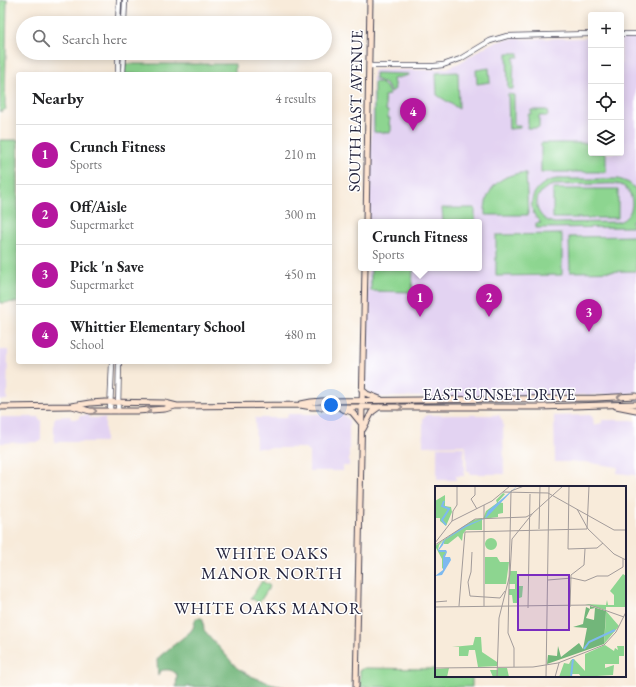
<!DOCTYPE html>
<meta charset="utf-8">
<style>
:root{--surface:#fff;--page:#f2f2f2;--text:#202124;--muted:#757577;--line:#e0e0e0;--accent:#b5179e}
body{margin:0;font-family:"EB Garamond",serif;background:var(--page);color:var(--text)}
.controls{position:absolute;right:12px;top:12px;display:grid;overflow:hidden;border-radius:4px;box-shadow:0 2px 10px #0003}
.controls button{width:36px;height:36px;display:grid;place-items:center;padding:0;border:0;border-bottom:1px solid var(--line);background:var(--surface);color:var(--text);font:20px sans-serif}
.you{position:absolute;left:331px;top:405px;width:14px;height:14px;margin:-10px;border:3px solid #fff;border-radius:50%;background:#1a73e8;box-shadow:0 0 0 6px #1a73e833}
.badge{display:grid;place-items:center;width:26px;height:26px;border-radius:50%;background:var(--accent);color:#fff;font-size:13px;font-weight:700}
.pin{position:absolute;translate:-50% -33px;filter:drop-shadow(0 1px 2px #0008)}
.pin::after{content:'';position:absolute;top:21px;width:14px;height:12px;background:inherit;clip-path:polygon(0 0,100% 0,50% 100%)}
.popup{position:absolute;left:358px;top:219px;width:124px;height:52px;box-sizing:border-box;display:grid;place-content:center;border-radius:4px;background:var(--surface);filter:drop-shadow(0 1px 3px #0005);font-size:13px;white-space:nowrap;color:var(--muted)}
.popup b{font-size:15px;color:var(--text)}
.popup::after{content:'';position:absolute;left:50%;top:100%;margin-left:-8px;border:8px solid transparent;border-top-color:var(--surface)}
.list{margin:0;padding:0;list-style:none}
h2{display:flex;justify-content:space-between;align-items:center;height:52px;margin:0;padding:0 16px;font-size:17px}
h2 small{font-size:13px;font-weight:400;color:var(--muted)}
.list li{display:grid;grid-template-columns:26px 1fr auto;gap:12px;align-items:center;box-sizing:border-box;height:60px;padding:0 16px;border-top:1px solid var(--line)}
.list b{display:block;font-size:15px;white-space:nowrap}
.list p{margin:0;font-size:13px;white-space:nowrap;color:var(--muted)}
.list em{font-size:13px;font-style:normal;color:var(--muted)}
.icon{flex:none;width:22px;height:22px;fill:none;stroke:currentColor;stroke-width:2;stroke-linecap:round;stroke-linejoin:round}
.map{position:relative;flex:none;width:636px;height:687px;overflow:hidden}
.search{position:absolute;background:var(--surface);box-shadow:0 2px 10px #0003;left:16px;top:16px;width:316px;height:44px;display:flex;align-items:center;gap:10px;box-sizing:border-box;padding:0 14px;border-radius:22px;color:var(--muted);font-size:15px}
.panel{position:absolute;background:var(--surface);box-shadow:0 2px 10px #0003;left:16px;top:72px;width:316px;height:292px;border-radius:4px}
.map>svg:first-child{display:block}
.built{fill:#e3d3f2}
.green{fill:#8dd590;stroke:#587c66;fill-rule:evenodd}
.forest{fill:#72b67a;stroke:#4a6c5a}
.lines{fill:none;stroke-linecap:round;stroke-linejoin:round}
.tertiary-casing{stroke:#424053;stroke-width:6}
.secondary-casing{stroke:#424053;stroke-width:7}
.tertiary{stroke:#fff;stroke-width:4.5}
.secondary{stroke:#fde4d0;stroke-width:5}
.oneway{stroke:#9a8d8d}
.labels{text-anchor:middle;stroke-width:3;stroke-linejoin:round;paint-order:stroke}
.street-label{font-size:16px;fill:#22223b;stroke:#fff}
.neighbourhood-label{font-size:17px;letter-spacing:1px;fill:#22223b;stroke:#fff}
.inset-river{fill:none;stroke:#7db9ef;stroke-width:2}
.inset-road{fill:none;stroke:#a29b9a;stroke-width:1}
.view{fill:#7b2cbf;fill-opacity:0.15;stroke:#7b2cbf;stroke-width:2}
.inset-edge{fill:none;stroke:#22223b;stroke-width:2}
</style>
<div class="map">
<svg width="636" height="687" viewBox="0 0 636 687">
<rect width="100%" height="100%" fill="#fff"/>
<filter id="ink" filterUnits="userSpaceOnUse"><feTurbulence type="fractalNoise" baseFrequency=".025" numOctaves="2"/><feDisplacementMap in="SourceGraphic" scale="8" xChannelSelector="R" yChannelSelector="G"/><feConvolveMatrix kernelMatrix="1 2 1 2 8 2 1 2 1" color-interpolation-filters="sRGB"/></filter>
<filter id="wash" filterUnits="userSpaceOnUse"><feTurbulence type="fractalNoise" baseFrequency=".012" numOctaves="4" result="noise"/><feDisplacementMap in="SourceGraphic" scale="16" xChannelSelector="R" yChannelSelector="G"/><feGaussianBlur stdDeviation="0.9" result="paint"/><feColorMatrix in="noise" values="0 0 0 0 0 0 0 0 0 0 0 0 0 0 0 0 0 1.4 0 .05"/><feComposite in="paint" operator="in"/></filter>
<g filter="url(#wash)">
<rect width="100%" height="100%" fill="#f8ebda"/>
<!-- built -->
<path class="built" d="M621 37H636V393L602 395 377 397 372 395 367 391 366 388 368 268H479V222H369L373 71 376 70H427L447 68 459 63 490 44 507 39 591 38V153H621Z
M0 350H8L7 400H0Z
M288 414H343L349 420V466H343V471H309V451L306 450V448H256L255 418H287Z
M89 415V418H105V442H54V420L56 417 70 416 71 419H79V416Z
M428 415H499L503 422 504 474H470V471H467L466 447 465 445 423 446V418Z
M590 415 593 418 594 425 602 423V420H631L636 421V475L617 473 618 467 584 462H555L554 416Z
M0 417H38L41 421V440L40 442 0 443Z
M437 447H464V476H456V480H437Z"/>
<!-- green -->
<path class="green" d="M0 0H7L5 105 6 109 0 112Z
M507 53H519V57H514L513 89H508Z
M124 64H235V74H124Z
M489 68 490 82 477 84 476 70Z
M458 72 459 109 437 95 436 73Z
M375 73 409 74V75L393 79 395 89 391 92 386 84 375 79Z
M374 82C382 81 389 88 389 95L384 96 386 110 388 111V118H390L389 125H391V131L390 132V133L374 132Z
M508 94 514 95V126H520V128L509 129Z
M531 110H547L548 116H539V128H527V126L528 125V114H531Z
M0 140H18V302L0 303Z
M541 143H591V153H606V172H541Z
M521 173H526L528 215H485C484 192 497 176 521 173Z
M557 179H619L629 183 636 189V217L632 222V227L536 228V223H541C522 206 534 182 557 179ZM602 184C608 184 615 183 621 185 636 192 636 217 618 222L554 223C531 217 531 190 554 185Z
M553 189H618V218H553Z
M442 208H475V222H443Z
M562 234V275L496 276V235Z
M636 236V271L570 272 569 237Z
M371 268H413L412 292 371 291Z
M262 581 270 586 259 603 251 598Z
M365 668 436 669V676H472V687H360V670Z"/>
<!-- forest -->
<path class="forest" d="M196 618H201L203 619 204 630 237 668 251 676 274 685 285 687H191L188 686V687H176L177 675C173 669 166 669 160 671L158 676 157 660 160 656 190 632 193 628Z"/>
</g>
<g filter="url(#ink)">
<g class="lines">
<defs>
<path id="tertiary" d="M118 23 119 0
M124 23 125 0
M621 34H636
M369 66H434L443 65 460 59 490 41 507 36 591 34
M118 74V53
M123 74 124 53
M110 411 112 362
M118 411 119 362"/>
<path id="secondary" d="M366 222 370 0
M362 390 367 394 380 399
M301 404 311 402 322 401 596 398 636 396
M72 406 90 411H137L165 409 175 406
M616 406 636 410
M0 407 71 406 90 403 105 402 165 403 177 406 300 405 312 407H541L636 404
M342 409 352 412 361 423
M363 429 372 412 379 407
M356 687 365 268"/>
</defs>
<!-- tertiary casing -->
<use href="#tertiary" class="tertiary-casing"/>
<!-- secondary casing -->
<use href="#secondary" class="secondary-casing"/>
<!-- tertiary -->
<use href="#tertiary" class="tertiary"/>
<!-- secondary -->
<use href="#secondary" class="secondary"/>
</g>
<!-- one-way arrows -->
<defs><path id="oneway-chevron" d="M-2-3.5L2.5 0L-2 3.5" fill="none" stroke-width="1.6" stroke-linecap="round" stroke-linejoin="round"/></defs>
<g class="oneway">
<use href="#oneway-chevron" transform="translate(620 397) rotate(177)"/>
<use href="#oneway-chevron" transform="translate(400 407)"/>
<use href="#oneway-chevron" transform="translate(148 410) rotate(-3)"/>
<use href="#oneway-chevron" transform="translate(94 411) rotate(2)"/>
</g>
</g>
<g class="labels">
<!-- street labels -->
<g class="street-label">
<text transform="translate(355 111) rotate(-89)" y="6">SOUTH EAST AVENUE</text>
<text x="499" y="400">EAST SUNSET DRIVE</text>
</g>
<!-- neighbourhood labels -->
<g class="neighbourhood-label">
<text x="272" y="559">WHITE OAKS<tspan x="272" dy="20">MANOR NORTH</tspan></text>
<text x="268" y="614">WHITE OAKS MANOR</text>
</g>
</g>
<!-- overview -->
<g transform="translate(435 486)">
<rect width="191" height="191" fill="#f8ebda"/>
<path d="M68 7 70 8 63 16 68 17V27L63 28V31L48 33 51 25 62 17 61 14ZM10 9V20L16 21 17 26 11 40 5 35V32H0V15ZM47 32V44H31L28 48 27 55 23 50 13 58H9L8 55 4 59 3 64 11 66 9 73 15 72 7 83V73L0 60 38 34ZM50 58a6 6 0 1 1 12 0a6 6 0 1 1-12 0ZM50 71H62L65 76H74L71 98H50ZM75 85H82V100H88L87 111 82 113V117H78L77 109H74V103H80V98H74ZM188 88 191 90V121H171V124L150 118 171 119 172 114 173 119H179V109L175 105ZM171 125 184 140 169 158 170 145ZM40 151H46L47 166 62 176V180L43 181 40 164H34L33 170H24V161H17L38 159ZM170 159 179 165 180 162 183 164 182 160H189V170H184V178H170V182L179 179 178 189 146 191 144 188H137L136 191H124L129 177 134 178 136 174 139 173 150 185V168ZM14 182 12 191H0V183ZM63 182H72L74 191H58L55 184H63Z" fill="#8dd590"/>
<path d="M155 120 171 125 169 158 112 178 113 169 122 170 123 160 126 171 144 157 148 163 152 142 138 141 148 138 151 121 155 123 151 132 159 134 160 122 155 123Z" fill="#72b67a"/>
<path d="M82 0 51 32 31 41 10 54 8 59 4 64H11L12 66 10 71H15L16 74 7 89 0 90 8 84V70L11 66H4L3 64 8 55 29 40 50 32 53 25Z" fill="#7db9ef"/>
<path class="inset-river" d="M9 15 7 20 14 23 7 34 11 39M149 163 154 156 180 144M136 191 138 173"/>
<path class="inset-road" d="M40 0V9L36 13 42 23M134 0 133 63 162 62 168 57M68 6 113 7 179 44H191M142 23 153 43 179 68 191 74M17 35 18 25 22 19V0M104 43 105 0M0 57 17 35 57 15 75 0M0 59 40 33 91 31 97 28M37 66 36 86 33 96 35 110 65 112 70 105M113 94 137 92 150 95 162 90H173L188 81V73M0 116 12 115M24 120 30 46 152 43 154 0M49 120V19M0 121 155 119 189 131M135 121 136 89 149 79 150 63M93 122 95 8M79 181V162L73 147 76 5 89 0M0 182 98 181 123 177 169 159 181 146 191 126M62 191 64 132 75 88 77 53 98 27 128 0M111 191 114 0M120 191 124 177"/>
<path class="view" d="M83 89H134V144H83Z"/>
<rect width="191" height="191" class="inset-edge"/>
</g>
</svg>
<div class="controls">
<button>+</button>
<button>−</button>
<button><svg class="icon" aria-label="locate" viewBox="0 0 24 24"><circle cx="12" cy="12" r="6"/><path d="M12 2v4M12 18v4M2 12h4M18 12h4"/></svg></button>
<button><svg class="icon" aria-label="layers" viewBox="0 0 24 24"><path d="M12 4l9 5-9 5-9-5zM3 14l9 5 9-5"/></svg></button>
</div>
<div class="you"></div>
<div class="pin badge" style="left:420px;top:317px">1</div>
<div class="popup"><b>Crunch Fitness</b>Sports</div>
<div class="pin badge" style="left:489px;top:317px">2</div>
<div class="pin badge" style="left:589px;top:332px">3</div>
<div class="pin badge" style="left:413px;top:131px">4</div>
<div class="search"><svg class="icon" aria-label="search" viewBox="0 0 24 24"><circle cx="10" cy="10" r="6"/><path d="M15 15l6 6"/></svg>Search here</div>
<section class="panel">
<h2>Nearby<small>4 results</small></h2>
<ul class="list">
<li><span class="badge">1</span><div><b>Crunch Fitness</b><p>Sports</p></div><em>210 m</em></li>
<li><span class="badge">2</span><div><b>Off/Aisle</b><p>Supermarket</p></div><em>300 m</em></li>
<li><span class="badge">3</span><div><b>Pick 'n Save</b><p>Supermarket</p></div><em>450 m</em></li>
<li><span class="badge">4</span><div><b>Whittier Elementary School</b><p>School</p></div><em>480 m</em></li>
</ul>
</section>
</div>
